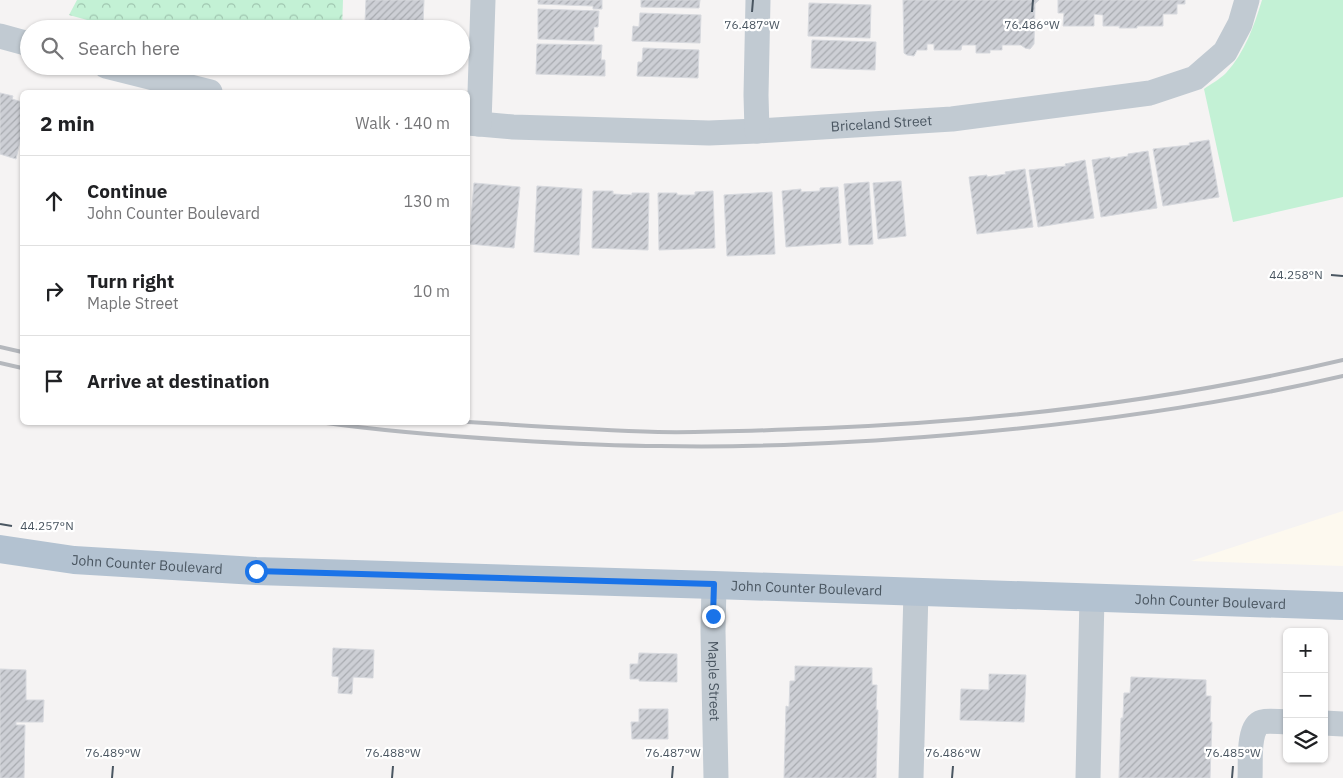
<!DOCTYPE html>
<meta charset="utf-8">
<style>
:root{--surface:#fff;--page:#f2f2f2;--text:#202124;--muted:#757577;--line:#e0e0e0}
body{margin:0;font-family:"IBM Plex Sans",sans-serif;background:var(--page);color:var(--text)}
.controls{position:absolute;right:15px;bottom:15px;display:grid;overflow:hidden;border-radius:8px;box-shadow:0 1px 4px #0004}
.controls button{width:45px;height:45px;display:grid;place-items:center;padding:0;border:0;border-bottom:1px solid var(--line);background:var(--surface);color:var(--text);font:25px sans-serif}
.stop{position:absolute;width:15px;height:15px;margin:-11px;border:4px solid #1a73e8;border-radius:50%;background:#fff}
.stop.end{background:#1a73e8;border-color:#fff;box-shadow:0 1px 5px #0008}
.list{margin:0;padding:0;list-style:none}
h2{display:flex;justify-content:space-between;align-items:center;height:65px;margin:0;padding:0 20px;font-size:21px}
h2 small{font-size:16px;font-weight:400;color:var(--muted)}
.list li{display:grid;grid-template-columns:32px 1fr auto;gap:15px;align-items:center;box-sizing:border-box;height:90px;padding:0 20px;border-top:1px solid var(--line)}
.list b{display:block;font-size:19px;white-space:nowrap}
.list p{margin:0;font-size:16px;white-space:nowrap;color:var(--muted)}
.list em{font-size:16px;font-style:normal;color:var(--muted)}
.icon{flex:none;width:28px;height:28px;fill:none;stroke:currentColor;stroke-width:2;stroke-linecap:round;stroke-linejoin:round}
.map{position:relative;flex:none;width:1343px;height:778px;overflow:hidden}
.search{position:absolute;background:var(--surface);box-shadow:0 1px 4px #0004;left:20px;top:20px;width:450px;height:55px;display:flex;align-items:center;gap:12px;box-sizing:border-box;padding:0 18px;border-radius:28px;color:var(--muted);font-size:19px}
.panel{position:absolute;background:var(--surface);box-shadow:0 1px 4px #0004;left:20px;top:90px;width:450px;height:335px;border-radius:8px}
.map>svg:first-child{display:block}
.commercial{fill:#fdf9ef}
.grass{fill:#c3f1d5}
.park{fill:url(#park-crowns)}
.building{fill:url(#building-hatch);stroke:#d7d9de}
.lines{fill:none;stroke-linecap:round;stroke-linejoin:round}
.minor{stroke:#c1cad2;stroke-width:25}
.major{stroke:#b3c2d1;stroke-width:28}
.rail{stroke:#b5b8bd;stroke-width:4}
.route{stroke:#1a73e8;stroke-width:6}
.ticks{fill:none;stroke:#4a5661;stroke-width:2}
.labels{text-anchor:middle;stroke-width:4.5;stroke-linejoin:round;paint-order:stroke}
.street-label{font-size:14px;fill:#4a5661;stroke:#fff}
.ticks-label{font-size:12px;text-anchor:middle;fill:#4a5661;stroke:#fff;stroke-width:4.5;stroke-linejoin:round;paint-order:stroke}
</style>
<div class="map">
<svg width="1343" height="778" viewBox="0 0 1343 778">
<defs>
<pattern id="park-crowns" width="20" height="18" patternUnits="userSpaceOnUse" patternTransform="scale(1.25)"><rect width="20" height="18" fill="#c3f1d5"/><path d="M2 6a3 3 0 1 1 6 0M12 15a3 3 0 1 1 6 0" fill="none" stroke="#a0c6b0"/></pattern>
<pattern id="building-hatch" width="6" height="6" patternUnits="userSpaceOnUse" patternTransform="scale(1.25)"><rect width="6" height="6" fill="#cdcfd5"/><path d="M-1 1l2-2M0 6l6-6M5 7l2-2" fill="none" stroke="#a8abb0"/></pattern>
</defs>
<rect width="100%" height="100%" fill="#f5f3f3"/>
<!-- commercial -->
<path class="commercial" d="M1343 511V566L1191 561Z"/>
<!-- grass -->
<path class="grass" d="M1262 0H1343V197L1233 222 1204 89C1211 84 1220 79 1226 73 1245 52 1254 26 1262 0Z"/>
<!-- park -->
<path class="park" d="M77 0H343L342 29H120L69 15Z"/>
<!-- building -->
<path class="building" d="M366 0H424L423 24 365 22Z
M538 0H602V9H593V6L538 4Z
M641 0H700L699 8 641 7Z
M903 0H1039L1035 4 1034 44 1030 49 1025 48 1021 45H1002V50H990V53H976V45H962L961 50H934V44H927V50H917L914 56 907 55 904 53Z
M1058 0H1185V4H1177V14H1163V26H1137V28H1119L1120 26H1103V15L1094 14V26H1063L1064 13H1058Z
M809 3 871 5 870 38 808 36Z
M538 9 599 11 598 27H594V41L538 39Z
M640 13 701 15 700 43 632 41 633 26 639 27Z
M812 40 876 42 875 70 811 68Z
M537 44 602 45 601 60H605V76L536 74Z
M643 48 699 50 698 78 637 76 638 62H642Z
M0 93 13 96 12 99 22 102V133L16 159 0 154Z
M1209 140 1219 197 1163 206 1153 149 1190 145 1189 143Z
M1148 151 1157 208 1101 217 1092 160 1110 157V159L1128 156V154Z
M1085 160 1094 218 1038 227 1029 170 1066 166 1065 164Z
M1025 169 1033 227 977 234 969 177 987 175V177L1006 174 1005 172Z
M901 181 906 236 878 239 873 183Z
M869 182 873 244 849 245 844 184Z
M474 183 520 187 514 248 469 244Z
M537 186 582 189 579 255 534 252Z
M838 187 841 243 786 247 782 191 801 189V192L820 191V188Z
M593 191H613V194L632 195V193H649L648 250 592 248Z
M713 191 715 248 659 250 658 193H677V195H695V192Z
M772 192 775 254 727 256 724 195Z
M333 648 374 650 373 678 353 677 352 694 338 693 339 677 332 676Z
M639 653 677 654V682L639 681V679H630V664H638Z
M795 666 872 668V685H877L876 710H878L876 778H784L786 706 789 707 790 681H795Z
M0 669 26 670V700H44L43 722H16V725H25L24 778H0Z
M989 674 1026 675 1024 722 960 720 961 689 989 690Z
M1131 677 1206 680V696H1211L1210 722H1212L1210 778H1119L1121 718H1123L1124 693H1130Z
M639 709H668V739H632L631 722H639Z"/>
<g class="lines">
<!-- minor -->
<g class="minor">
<path d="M0 36 29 44"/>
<path d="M106 66 210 92"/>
<path id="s1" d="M468 123 513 127 709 133 757 131 952 119 1150 93 1195 78 1225 52 1240 24 1247 0"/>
<path d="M479 124 483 0"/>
<path d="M757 131 756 95 758 0"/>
<path id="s2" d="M714 585 713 631 716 778"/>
<path d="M1324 723 1343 724"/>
<path d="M911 778 916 591"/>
<path d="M1088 778 1092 597"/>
<path d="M1250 778C1251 765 1247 726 1262 722 1269 720 1279 722 1287 722"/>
</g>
<!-- major -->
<path class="major" id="s3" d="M0 549 74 560 256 571 714 585 1343 606"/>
<!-- rail -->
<path class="rail" d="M0 347 22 352
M0 363 22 368
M319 422C382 431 446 436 510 440 559 443 610 446 660 446 756 448 853 443 949 435 1081 424 1214 406 1343 376
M468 422C531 426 594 430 658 432 714 433 770 430 826 428 999 421 1174 400 1343 360"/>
</g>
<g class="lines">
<!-- route -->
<path class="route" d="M256 571 714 584 713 616"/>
</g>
<!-- ticks -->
<path class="ticks" d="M752 12 753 0M1032 12 1033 0M1331 275 1343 276M0 524 12 526M112 778 113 766M392 778 393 766M672 778 673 766M952 778 953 766M1232 778 1233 766"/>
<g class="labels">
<!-- street labels -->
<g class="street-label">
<text dy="5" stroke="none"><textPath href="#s1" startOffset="414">Briceland Street</textPath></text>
<text dy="5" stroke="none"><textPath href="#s3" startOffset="148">John Counter Boulevard</textPath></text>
<text dy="5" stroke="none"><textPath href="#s3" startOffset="808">John Counter Boulevard</textPath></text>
<text dy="5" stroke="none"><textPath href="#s3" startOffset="1212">John Counter Boulevard</textPath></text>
<text dy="5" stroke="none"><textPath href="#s2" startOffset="96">Maple Street</textPath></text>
</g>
</g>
<g class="ticks-label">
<text x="752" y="29">76.487°W</text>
<text x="1032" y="29">76.486°W</text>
<text x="1296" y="279">44.258°N</text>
<text x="47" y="530">44.257°N</text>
<text x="113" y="757">76.489°W</text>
<text x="393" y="757">76.488°W</text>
<text x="673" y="757">76.487°W</text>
<text x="953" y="757">76.486°W</text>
<text x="1233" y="757">76.485°W</text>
</g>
</svg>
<div class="controls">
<button>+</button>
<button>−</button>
<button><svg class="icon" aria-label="layers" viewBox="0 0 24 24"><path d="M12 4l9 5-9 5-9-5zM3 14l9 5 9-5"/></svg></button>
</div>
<div class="stop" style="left:256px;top:571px"></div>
<div class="stop end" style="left:713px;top:616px"></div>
<div class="search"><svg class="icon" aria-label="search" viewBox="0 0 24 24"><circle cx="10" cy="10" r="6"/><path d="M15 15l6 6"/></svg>Search here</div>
<section class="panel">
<h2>2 min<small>Walk · 140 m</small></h2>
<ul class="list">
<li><svg class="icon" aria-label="ahead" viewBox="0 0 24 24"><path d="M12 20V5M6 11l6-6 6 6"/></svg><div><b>Continue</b><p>John Counter Boulevard</p></div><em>130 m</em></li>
<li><svg class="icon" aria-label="right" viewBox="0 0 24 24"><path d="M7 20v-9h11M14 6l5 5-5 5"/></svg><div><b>Turn right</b><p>Maple Street</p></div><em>10 m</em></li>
<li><svg class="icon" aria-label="arrive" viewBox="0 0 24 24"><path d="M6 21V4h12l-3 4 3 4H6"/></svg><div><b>Arrive at destination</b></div></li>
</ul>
</section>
</div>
